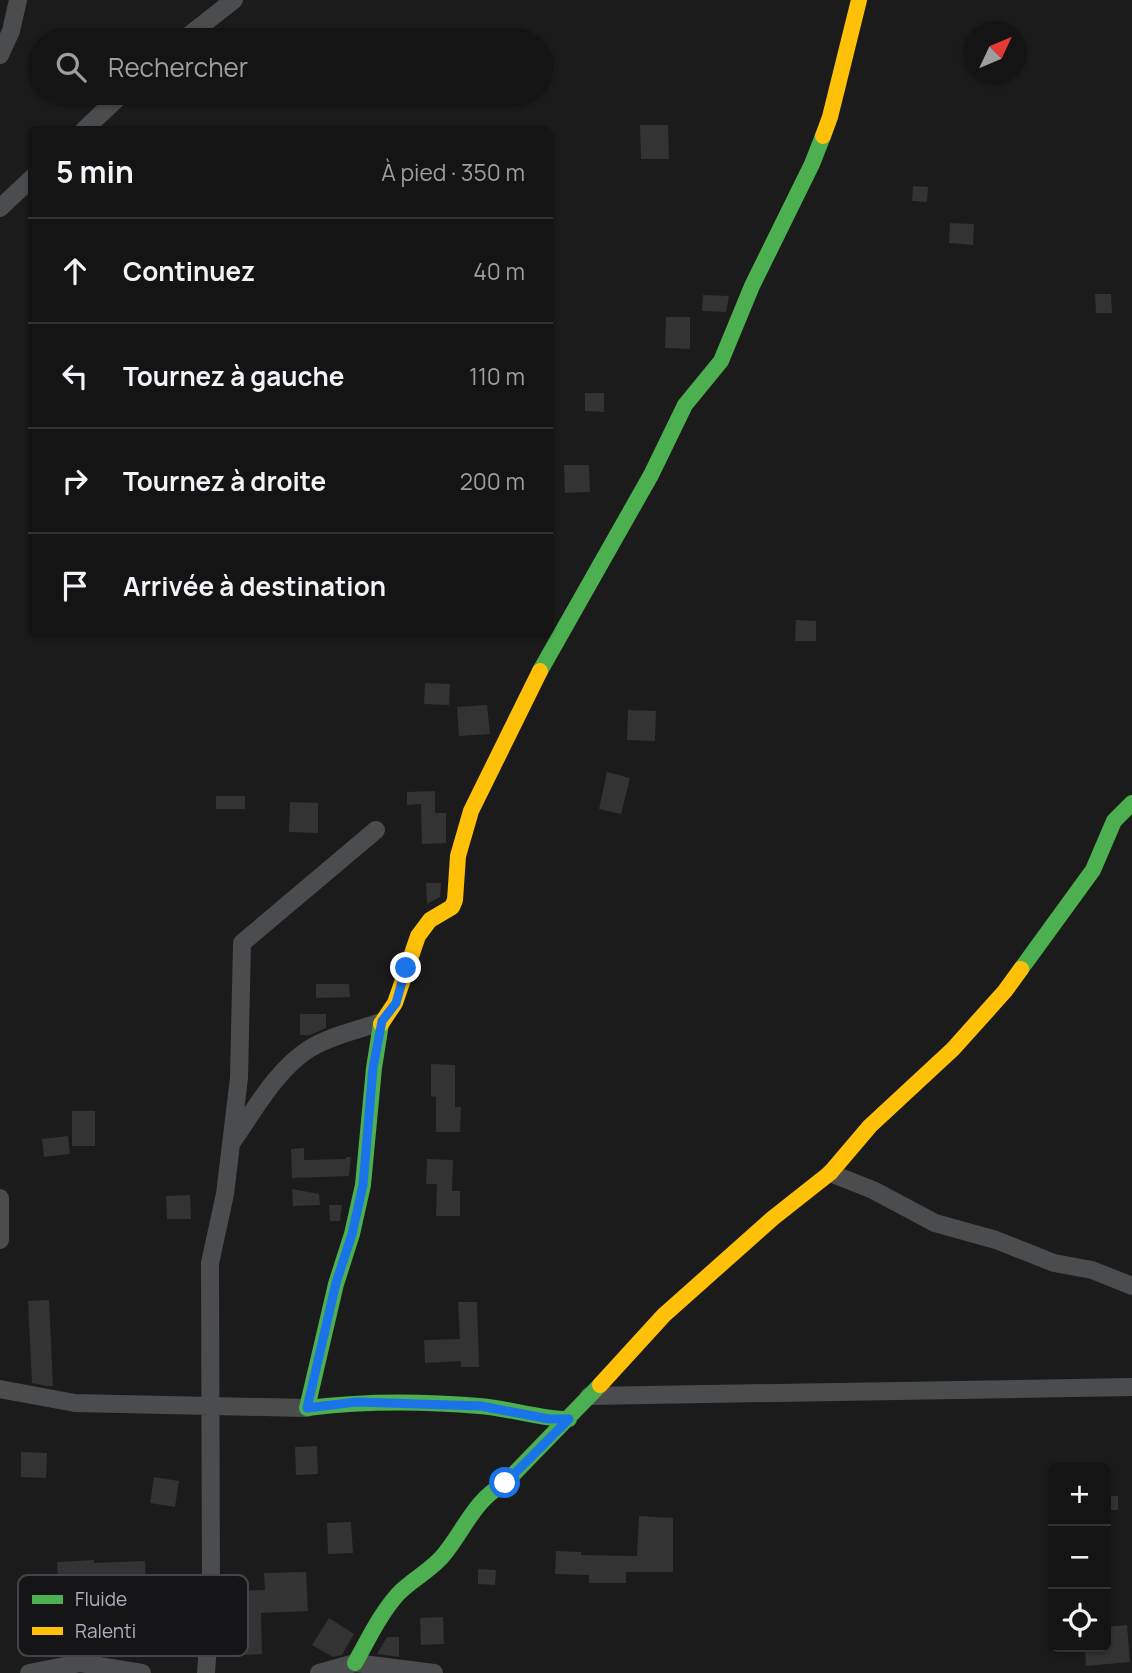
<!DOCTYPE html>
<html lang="fr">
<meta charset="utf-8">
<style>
:root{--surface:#141414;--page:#1d1d1d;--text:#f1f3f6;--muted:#9d9ea0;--line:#333334}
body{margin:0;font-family:Manrope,sans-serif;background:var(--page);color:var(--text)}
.controls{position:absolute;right:21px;bottom:21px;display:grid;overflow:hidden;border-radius:10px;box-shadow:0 2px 5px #0004}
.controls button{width:63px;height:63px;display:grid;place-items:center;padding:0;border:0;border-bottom:2px solid var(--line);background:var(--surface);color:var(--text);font:35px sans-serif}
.compass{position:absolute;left:964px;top:21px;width:63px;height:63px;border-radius:50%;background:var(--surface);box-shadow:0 2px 5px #0004;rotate:46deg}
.stop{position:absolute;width:21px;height:21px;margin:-16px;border:5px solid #1a73e8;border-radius:50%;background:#fff}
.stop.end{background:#1a73e8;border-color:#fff;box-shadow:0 2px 7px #0008}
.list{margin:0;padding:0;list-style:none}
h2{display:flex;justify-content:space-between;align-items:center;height:91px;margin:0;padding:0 28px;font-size:30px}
h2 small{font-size:23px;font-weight:400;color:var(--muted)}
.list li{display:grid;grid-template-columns:46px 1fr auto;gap:21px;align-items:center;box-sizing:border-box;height:105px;padding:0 28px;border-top:2px solid var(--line)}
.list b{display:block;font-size:26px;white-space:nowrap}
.list em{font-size:23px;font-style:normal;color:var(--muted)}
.icon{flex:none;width:38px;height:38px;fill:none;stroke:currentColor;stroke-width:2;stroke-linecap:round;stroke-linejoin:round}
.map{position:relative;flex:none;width:1132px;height:1673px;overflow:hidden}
.search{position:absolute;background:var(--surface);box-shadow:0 2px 5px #0004;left:28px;top:28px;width:525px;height:77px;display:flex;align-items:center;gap:18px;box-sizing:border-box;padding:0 24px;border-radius:38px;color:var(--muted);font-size:26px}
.panel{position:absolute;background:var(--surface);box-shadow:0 2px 5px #0004;left:28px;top:126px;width:525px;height:511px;border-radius:10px}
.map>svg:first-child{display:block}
.building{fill:#333}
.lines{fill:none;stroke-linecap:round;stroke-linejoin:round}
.street{stroke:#4b4c4e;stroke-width:18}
.fast{stroke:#4caf50;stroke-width:16}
.slow{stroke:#ffc107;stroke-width:16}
.route{stroke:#1a73e8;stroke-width:9}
.key{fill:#151517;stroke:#434448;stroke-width:2}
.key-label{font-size:19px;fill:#adb0bb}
</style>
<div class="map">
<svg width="1132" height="1673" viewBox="0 0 1132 1673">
<rect width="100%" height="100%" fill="#1b1b1b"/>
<!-- building -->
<path class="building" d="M640 125H668L669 159H641Z
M913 186 928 187 927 202 912 201Z
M950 223 974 224 973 245 949 243Z
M1095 294H1111L1112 313H1096Z
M703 295 729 296 726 312 702 311Z
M666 317H690V349L665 348Z
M585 393H604V412L585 411Z
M564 465H589L590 492 565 493Z
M796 620 816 621V641H795Z
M425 683 450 684 449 705 424 704Z
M487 705 490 734 459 736 457 707Z
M628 710 656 711 655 741 627 740Z
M607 772 630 778 621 814 599 809Z
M435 791V813H446V843L422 844 421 804 407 805V792Z
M216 796H245V809H216Z
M290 802 318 803V833L289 832Z
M426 883H441L440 897 427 904Z
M316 984H349L350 997 316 998Z
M300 1014H326V1028L310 1035H300Z
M431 1064 455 1065V1107H461L460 1132H436V1097L431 1096Z
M72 1111H95V1146H72Z
M68 1136 70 1154 44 1157 42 1139Z
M304 1148V1160L346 1159V1157H351L349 1176 292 1178 291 1149Z
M427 1159 453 1160 452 1191H460V1216H436L437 1184H426Z
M292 1189 319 1194 320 1205 293 1206Z
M190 1195 191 1219H167L166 1196Z
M329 1205H342L340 1221H330Z
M49 1300 53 1386H47L32 1383 28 1301Z
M458 1302H477L479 1367H461V1361L425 1363 424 1340 460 1339Z
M317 1446 318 1474 296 1475 295 1447Z
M21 1452 47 1453 46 1478 21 1477Z
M154 1477 179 1481 175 1507 150 1503Z
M1106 1496H1118V1510H1106Z
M639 1516 673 1518V1572H626V1583H589V1575L555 1574 556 1551 581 1552V1555L637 1556Z
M351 1522 353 1553 328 1554 327 1523Z
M94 1560V1563L145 1561 146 1582 128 1583V1589L95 1590V1594L59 1595 57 1562Z
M478 1569 496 1570 495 1585 478 1584Z
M306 1572 308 1611 261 1613 262 1654 246 1655 244 1607 229 1608 228 1591 265 1590 264 1573Z
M144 1609 146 1655 130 1656 128 1610Z
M443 1617 444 1644 421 1645 420 1618Z
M329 1618 354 1634 342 1655 333 1657 312 1645Z
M1127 1625 1130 1662 1086 1666 1085 1649 1106 1647V1627Z
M387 1637H399V1657L377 1654Z"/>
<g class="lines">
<!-- street -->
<path class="street" d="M183 40 234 0
M0 55 11 31 18 0
M84 130 123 93
M0 208 32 178
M232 1142C254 1111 276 1070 309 1049 330 1036 358 1030 381 1022
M830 1173 873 1190 935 1223 996 1240 1054 1263 1092 1270 1132 1286
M0 1198V1240
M0 1389 75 1403 307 1408
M589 1396 1132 1387
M29 1673 80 1663 142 1673
M206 1673 211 1600 210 1263 225 1194 239 1078 242 943 376 830
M319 1673 355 1663 434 1673"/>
<!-- fast -->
<path class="fast" d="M540 671 651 475 685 405 721 361 752 286 812 164 823 136
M1021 969 1093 870 1114 821 1132 803
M381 1024 374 1068 363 1185 352 1234 336 1284 307 1408C364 1401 422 1401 479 1406 509 1408 538 1419 569 1419
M355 1663C368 1640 380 1614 398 1594 413 1578 433 1570 446 1552 467 1525 474 1501 505 1483L600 1385"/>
<!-- slow -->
<path class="slow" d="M823 136 830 117 859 0
M381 1024 395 1003 418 936 430 920 452 907 455 900 458 856 471 811 540 671
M600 1385 664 1315 773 1218 830 1173 870 1126 953 1049 1005 991 1021 969"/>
</g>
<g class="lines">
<!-- route -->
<path class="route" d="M406 968 396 1003 382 1021 373 1068 363 1185 352 1234 336 1283 307 1408 356 1402 481 1406 549 1419H569L505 1483"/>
</g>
<!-- legend -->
<rect x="18" y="1575" width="230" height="81" rx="10" class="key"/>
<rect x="32" y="1595" width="31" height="9" fill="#4caf50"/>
<rect x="32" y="1627" width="31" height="8" fill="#ffc107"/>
<g class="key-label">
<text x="75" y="1606">Fluide</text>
<text x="75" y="1638">Ralenti</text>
</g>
</svg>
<div class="controls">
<button>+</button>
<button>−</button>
<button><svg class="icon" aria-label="locate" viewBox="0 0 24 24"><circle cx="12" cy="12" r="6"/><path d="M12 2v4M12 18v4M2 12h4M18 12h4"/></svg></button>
</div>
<svg class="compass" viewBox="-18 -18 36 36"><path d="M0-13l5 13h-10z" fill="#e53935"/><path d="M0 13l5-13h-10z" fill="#9d9ea0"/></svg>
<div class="stop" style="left:505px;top:1483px"></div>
<div class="stop end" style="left:406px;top:968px"></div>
<div class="search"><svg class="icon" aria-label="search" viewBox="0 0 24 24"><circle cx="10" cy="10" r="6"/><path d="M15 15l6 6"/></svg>Rechercher</div>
<section class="panel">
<h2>5 min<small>À pied · 350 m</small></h2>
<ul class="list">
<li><svg class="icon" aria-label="ahead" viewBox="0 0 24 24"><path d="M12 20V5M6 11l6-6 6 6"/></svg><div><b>Continuez</b></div><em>40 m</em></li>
<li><svg class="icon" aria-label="left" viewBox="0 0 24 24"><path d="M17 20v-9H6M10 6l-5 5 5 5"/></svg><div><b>Tournez à gauche</b></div><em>110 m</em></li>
<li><svg class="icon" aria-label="right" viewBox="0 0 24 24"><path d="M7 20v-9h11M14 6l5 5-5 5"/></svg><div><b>Tournez à droite</b></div><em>200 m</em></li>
<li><svg class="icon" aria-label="arrive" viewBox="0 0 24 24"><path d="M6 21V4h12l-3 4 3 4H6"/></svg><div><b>Arrivée à destination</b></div></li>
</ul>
</section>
</div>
